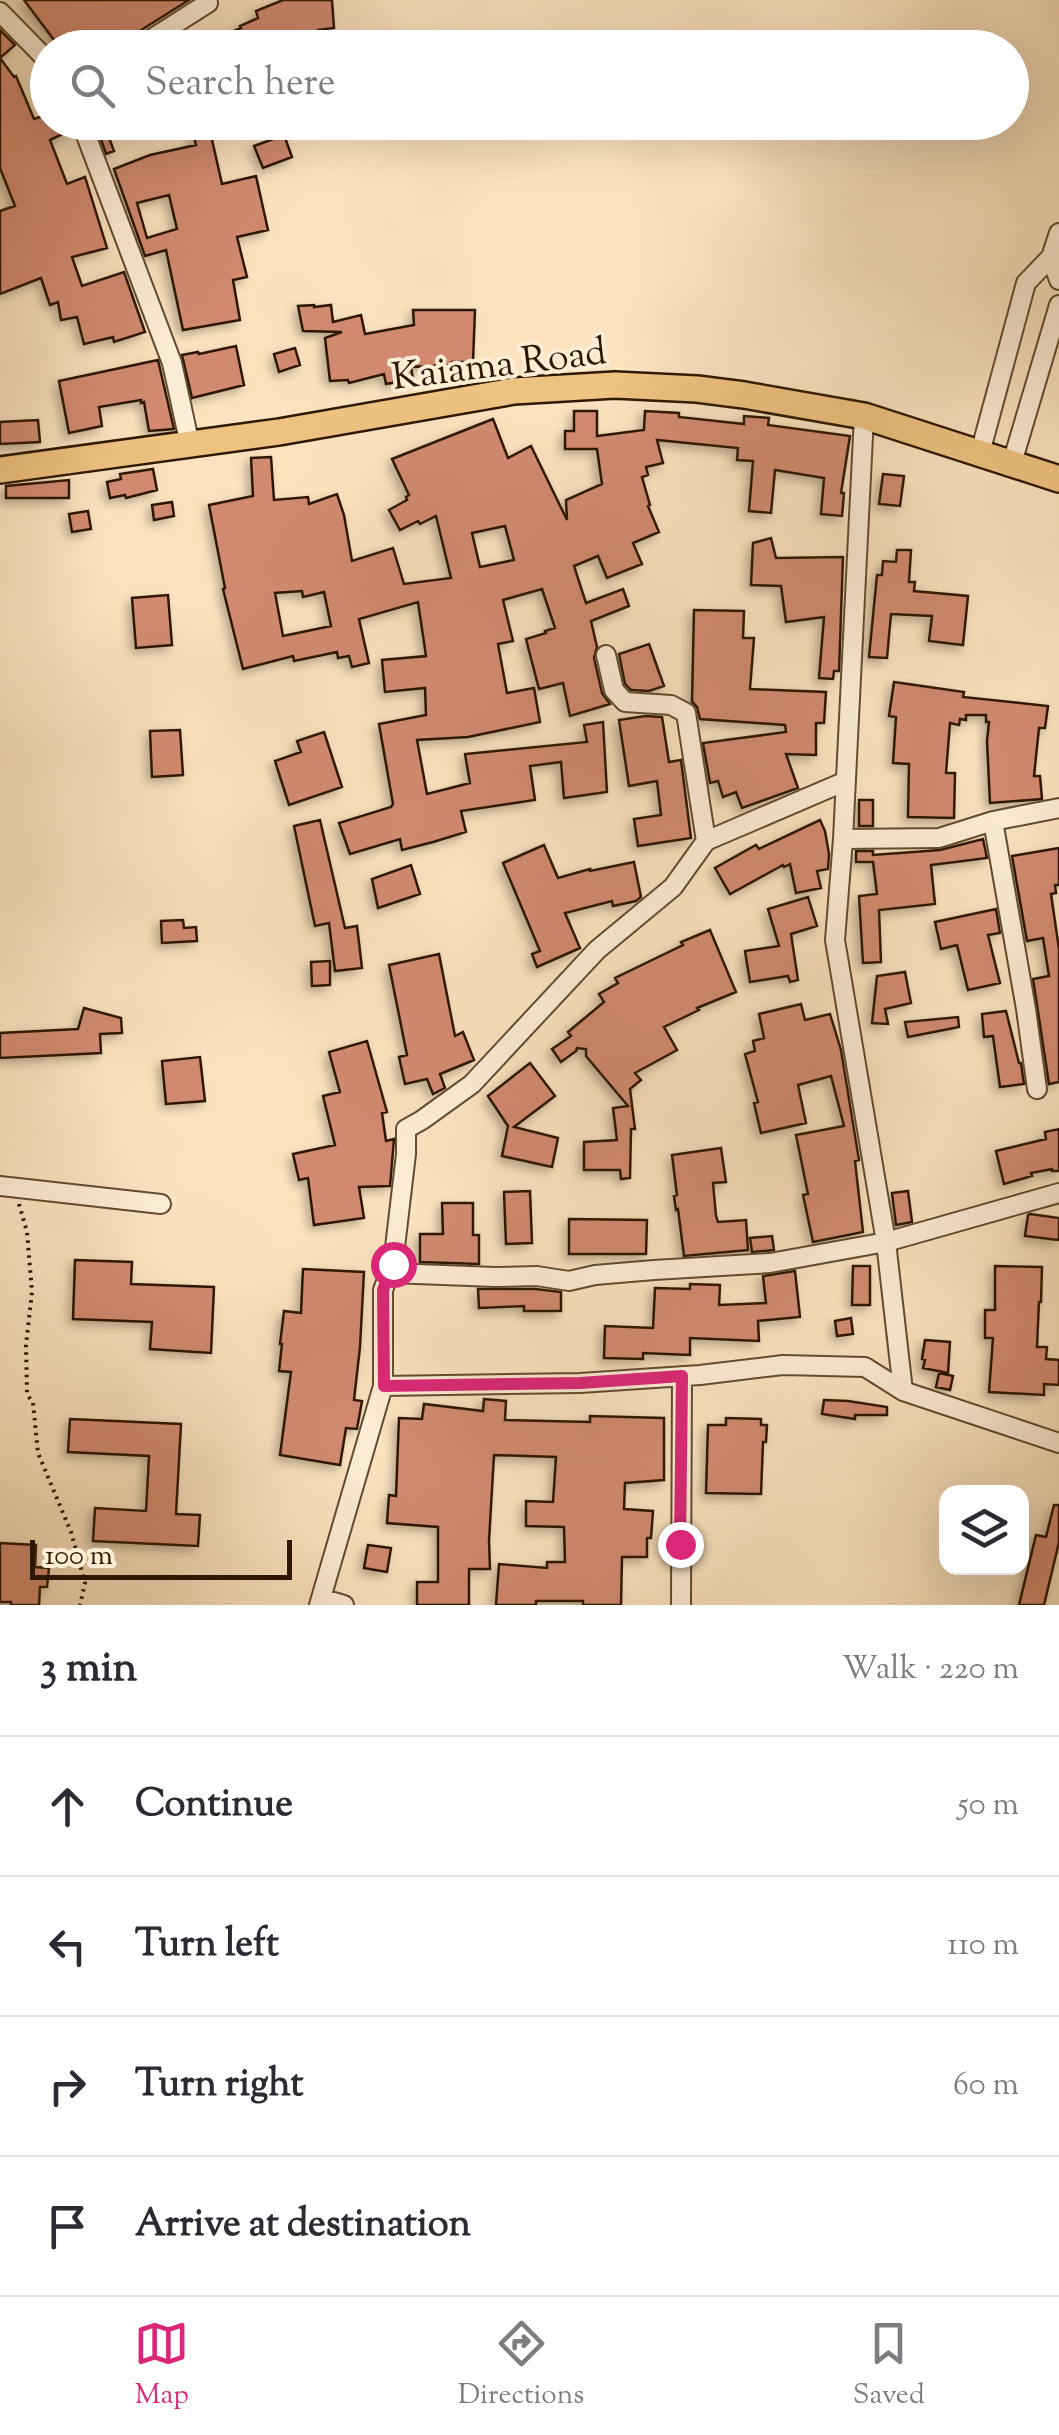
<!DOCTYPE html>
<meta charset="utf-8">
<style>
:root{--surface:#fff;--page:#f2f2f3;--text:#2b2b33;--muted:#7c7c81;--line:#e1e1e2;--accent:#db2777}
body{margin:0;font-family:"Sorts Mill Goudy",serif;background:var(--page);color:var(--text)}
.controls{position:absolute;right:30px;bottom:30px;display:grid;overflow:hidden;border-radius:20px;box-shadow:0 10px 40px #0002}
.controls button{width:90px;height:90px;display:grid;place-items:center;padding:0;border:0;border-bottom:2px solid var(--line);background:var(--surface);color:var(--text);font:50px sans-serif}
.scale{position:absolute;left:30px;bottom:25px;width:262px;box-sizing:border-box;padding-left:10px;border:5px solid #2f1800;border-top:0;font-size:28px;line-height:35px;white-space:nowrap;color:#2f1800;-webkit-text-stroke:8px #fcedd6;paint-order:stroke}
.stop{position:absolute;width:30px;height:30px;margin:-22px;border:8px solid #db2777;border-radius:50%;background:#fff}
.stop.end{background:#db2777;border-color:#fff;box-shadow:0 2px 10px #0008}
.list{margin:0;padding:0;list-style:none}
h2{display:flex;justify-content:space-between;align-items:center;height:130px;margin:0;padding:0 40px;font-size:42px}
h2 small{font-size:32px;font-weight:400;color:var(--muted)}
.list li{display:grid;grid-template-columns:65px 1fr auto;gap:30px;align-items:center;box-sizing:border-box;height:140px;padding:0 40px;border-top:2px solid var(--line)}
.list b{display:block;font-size:38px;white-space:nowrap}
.list em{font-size:32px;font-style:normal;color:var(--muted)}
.icon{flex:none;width:55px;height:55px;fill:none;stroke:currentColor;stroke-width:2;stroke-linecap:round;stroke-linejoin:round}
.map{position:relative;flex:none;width:1059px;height:1605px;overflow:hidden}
.search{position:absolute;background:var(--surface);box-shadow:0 10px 40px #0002;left:30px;right:30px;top:30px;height:110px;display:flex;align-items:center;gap:25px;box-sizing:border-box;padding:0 35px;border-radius:55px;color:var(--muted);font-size:38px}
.sheet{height:690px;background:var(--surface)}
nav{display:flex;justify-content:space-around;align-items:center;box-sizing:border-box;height:140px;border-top:2px solid var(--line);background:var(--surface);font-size:28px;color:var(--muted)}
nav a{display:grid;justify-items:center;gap:5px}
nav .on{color:var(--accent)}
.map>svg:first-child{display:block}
.building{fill:#d18a6f;stroke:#2f1800;stroke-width:2.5;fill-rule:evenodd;filter:url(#shadow)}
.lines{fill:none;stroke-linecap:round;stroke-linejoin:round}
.minor-casing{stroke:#624b30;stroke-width:22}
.highway-casing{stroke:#2f1800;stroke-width:30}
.path{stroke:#2f1800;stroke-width:4;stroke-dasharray:2.5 5;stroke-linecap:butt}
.minor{stroke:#fcedd6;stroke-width:18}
.highway{stroke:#eec280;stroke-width:25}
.route{stroke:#db2777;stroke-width:12}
.labels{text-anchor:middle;stroke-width:8;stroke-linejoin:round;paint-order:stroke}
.street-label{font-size:38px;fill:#2f1800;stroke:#fcedd6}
</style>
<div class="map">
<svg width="1059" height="1605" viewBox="0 0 1059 1605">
<defs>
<filter id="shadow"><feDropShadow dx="-4.5" dy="4.5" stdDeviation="5" flood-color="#0004"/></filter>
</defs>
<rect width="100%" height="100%" fill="#fbe3c0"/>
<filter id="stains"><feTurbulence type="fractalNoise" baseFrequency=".002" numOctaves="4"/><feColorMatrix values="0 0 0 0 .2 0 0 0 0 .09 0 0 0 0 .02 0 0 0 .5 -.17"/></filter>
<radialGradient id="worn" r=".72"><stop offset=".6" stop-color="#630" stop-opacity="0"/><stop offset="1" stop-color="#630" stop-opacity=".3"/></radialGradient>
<!-- building -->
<path class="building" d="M24 0H189L130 37 125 48H96L85 31 65 48H60Z
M283 0H332L334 28 318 30 322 48H194L241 28 240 26 258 18 256 11Z
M0 30 15 45 0 58Z
M0 58 14 77 16 76 34 119 43 116 46 122H69L71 130 50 140 67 184 85 177 107 248 72 257 82 286 124 272 145 332 114 342 113 337 84 344 77 317 61 320 58 302 50 305 41 278 0 294V211L15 206 0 168Z
M95 122H103L114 151 106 154Z
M190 122H208L222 184 256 176 268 230 237 237 247 277 233 280 240 320 183 330 166 250 145 256 114 169 150 155 196 145ZM169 195 177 229 147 238 137 203Z
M284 135 292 157 263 168 254 146Z
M314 305V307L331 305 333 322 361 315 365 334 414 325 413 310H475L473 362H452V365L411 367 413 379 386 384 384 374 349 383 348 380 330 381 325 338 342 332 303 331 298 306Z
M236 346 244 385 192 398 182 355 198 352 199 354Z
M295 348 300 365 279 372 274 354Z
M158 360 174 429 149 431 144 402 141 403V400L99 407 102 426 69 433 59 381Z
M574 411H597V436L644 430 645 411 679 413V417L744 424V416L769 418 768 425 850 436 841 493H844L842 516 821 514 824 478 775 470 771 513 749 511 753 461 737 460 738 448 657 440 663 463 646 467 648 475 642 477 650 505 648 506 659 532 633 543 642 564 607 578 598 556 574 566 586 603 623 589 629 606 591 621 597 647 594 658 602 693 610 704 570 716 563 683 539 689 526 639 546 633 545 631 555 628 542 589 503 600 513 641 498 644 507 693 534 688 540 722 468 737 417 740 427 794 470 783 465 754 587 742 584 725 603 722 607 792 564 798 561 762 530 766 535 800 461 811 466 832 433 842 402 850 400 839 350 854 339 823 391 807 393 804 379 724 426 715 425 688 385 692 382 660 426 656 418 602 359 619 369 663 352 667 349 656 338 658 337 652 294 661 293 656 243 669 223 589 225 588 209 505 253 496 251 458 271 457 274 500 308 497 309 504 337 494 344 515 352 561 393 548 404 584 451 578 436 516 420 524 418 521 400 530 389 510 407 500 406 497 409 495 392 459 493 419 508 458 531 446 567 520 566 500 602 484 597 449H565V431H574ZM505 526 514 560 480 567 472 533ZM302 591 303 597 324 592 331 626 283 636 275 593Z
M38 420 40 442 0 444V422Z
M153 469 157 490 126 498 125 495 110 498 107 482 121 479 120 474Z
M883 474 904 476 900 506 879 504Z
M69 480V498H6V486Z
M172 502 174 516 154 520 152 505Z
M88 511 91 529 72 532 69 514Z
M771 538 776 558 843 557 839 671H834L833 679 819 678 824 617 786 622 781 586 751 585 753 543Z
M897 550H911L909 582H915L914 591 968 596 963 645 929 641 932 616 891 614 887 658 869 657 877 575H882L883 561 896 562Z
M168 595 172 645 136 648 132 598Z
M694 610 744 611 743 638H754L750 689 826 692 824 723H816V755L786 754 798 788 742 808 736 792 723 797 718 781 710 783 703 743 786 732 785 725 700 719 697 707 692 702Z
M649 644 664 686 649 691 631 690 625 684 619 654Z
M894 682 964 692 963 697 1048 706 1045 728H1039L1034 776H1040L1042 799 990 803 987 741 989 722H986V715H966V720L960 719 959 725 950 723 946 773H955L954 818 908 817 909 764 893 763 896 717 889 716Z
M645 716 662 717 669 762 681 760 691 838 638 846 634 819 661 815 657 781 629 786 619 720Z
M180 730 183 775 152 777 150 731Z
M324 732 342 787 289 805 275 761 301 752 297 741Z
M859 800H873V826H859Z
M320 820 345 928 357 926 362 968 335 971 329 923 315 926 294 826Z
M820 820 825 831 829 854 828 869 817 871 821 888 796 893 790 864 784 867 783 865 730 894 715 868 756 845 759 849Z
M983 839 987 858 931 865 935 904 879 910 881 962 863 963 859 896 877 894 873 862H856V851H873V855L940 850Z
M544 845 558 878 590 869V871L634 862 641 897 636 901 613 906 612 901 565 913 580 948 537 967 532 954 540 951 503 863Z
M1059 848V885H1055L1056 893 1051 894 1059 949V1082L1049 1084 1033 979 1049 976 1043 938 1027 941 1012 856Z
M411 865 420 894 378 908 372 879Z
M808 897 817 926 791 934 798 980 790 982 788 976 750 982 745 951 779 946 768 909Z
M996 909 1000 933 988 935 1000 983 968 990 957 945 941 949 935 922Z
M183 920 184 928 196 927 197 941 162 943 161 921Z
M710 930 736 992 697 1008 699 1010 664 1027 677 1050 635 1073 641 1080 630 1089 635 1129H631L630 1178 621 1179 620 1170H584V1142L617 1140 613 1108 628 1106 586 1056V1049L577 1048 576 1051 561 1062 552 1049 571 1036 568 1032 604 1002 599 994 618 983 615 978 683 945 681 942Z
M439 954 455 1036 463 1032 474 1060 440 1074 445 1088 433 1094 427 1079 405 1084 399 1057 407 1055 389 965Z
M330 961V985L312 986 311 962Z
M905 972 911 1003 885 1009 888 1024 872 1023 877 976Z
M801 1004 805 1020 830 1014 841 1050 859 1160 855 1161 863 1232 813 1242 803 1195 808 1194 796 1135 844 1126 831 1076 798 1085 806 1123 761 1133 754 1103 758 1102 745 1054 755 1051 753 1041 764 1038 759 1014Z
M84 1008 121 1018 122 1033 100 1034 101 1053 0 1058V1033L78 1029Z
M1006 1011 1019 1063H1021L1024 1084 1000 1087 993 1036 984 1037 982 1014Z
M958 1017 959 1027 908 1037 905 1022Z
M367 1041 387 1112 382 1113 386 1141 394 1139 390 1186 359 1187 364 1218 314 1225 308 1178 299 1180 293 1154 335 1145 323 1096 340 1092 329 1052Z
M200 1057 205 1101 166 1104 162 1061Z
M530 1063 555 1096 514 1127 558 1138 552 1167 502 1156 508 1126 488 1096Z
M1059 1129V1171H1052V1169L1031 1173 1032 1176 1004 1184 996 1151 1046 1139 1045 1132Z
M721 1148 726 1182 713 1183 716 1216 718 1222 746 1220 748 1250 684 1256 678 1209 676 1210 674 1196 677 1195 672 1155Z
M530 1191 532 1243 506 1244 504 1192Z
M908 1191 912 1222 896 1225 892 1193Z
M442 1203H473V1235H479V1264L420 1262V1234H443Z
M1030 1214 1059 1218V1240L1025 1236 1028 1215Z
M569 1219 647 1220 646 1254H569Z
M772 1236 774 1250 752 1252 750 1238Z
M75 1260 132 1262 131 1284 214 1287 211 1353 150 1349 152 1322 73 1319Z
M853 1266H870V1305H852Z
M995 1266 1042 1267 1041 1302H1039L1037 1347H1047L1046 1359 1059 1360V1385L1044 1384V1395L989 1392 993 1338H985V1310H995Z
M303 1269 364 1272 360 1347 354 1400 362 1401 357 1429 346 1428 340 1465 280 1455 291 1372 279 1371 282 1344H280L284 1311 301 1313Z
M795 1271 800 1317 758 1321 759 1341 690 1338V1355L643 1353V1359L604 1358 605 1326 653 1328 655 1288 690 1289V1284L720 1285 719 1305 766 1303 763 1276Z
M478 1289H536L561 1292V1311H524V1306L479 1308Z
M851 1318 853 1334 837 1336 835 1321Z
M925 1340 950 1342 948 1373 923 1368 925 1360 922 1359Z
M939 1373 953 1376 950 1390 936 1387Z
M484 1399 506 1401 505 1420 590 1422V1416L664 1418V1480L625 1483 624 1509 653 1511 651 1538H647V1557H622L621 1605H583V1601H536V1605H496L499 1564 547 1568V1562H565L564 1527 526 1526V1501L553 1502 556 1457 494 1455 489 1541 490 1569H469V1605H417V1582H438V1527L387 1523 389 1495 396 1496 399 1418 422 1419 424 1404 483 1411Z
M824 1400 848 1401 887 1407V1415H855V1419L822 1414Z
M726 1418 761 1419V1425H767L766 1442H763L761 1494 706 1493 708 1425H726Z
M70 1419 181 1424 176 1514 200 1515 198 1546 93 1541 95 1508 146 1511 149 1456 68 1452Z
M1054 1505H1059V1542L1044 1605H1019L1036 1535 1046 1537Z
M0 1543 36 1545 35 1567 49 1568 47 1587H40L39 1605H11V1602H0Z
M368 1545 391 1548 387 1572 364 1568Z"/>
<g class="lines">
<defs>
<path id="minor" d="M0 12 48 61
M137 48 208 3
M81 122 172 363 190 445
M1051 257 1059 280
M864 416 843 839 835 940 886 1242 903 1391
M980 453 1026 283 1051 257 1059 233
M1012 463 1059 305
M606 655 614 690 625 702 671 705 686 713 706 841 673 887 597 950 472 1084 422 1120 406 1129V1154L393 1264 383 1290V1386L580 1383 700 1375 783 1365 865 1367 903 1391 1059 1443
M993 821 1026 1009 1037 1089
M843 839 939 838 993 821 1059 808
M706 841 846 781
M0 1186 161 1204
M390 1273 495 1277 537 1276 569 1281 595 1275 654 1270 770 1263 886 1242 1059 1193
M321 1598 344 1605
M319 1605 383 1386
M681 1605 682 1376"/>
<path id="highway" d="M0 470 279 432 514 391 615 385 697 389 744 395 864 416 1059 479"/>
</defs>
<!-- minor casing -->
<use href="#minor" class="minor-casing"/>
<!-- highway casing -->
<use href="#highway" class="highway-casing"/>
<!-- path -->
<path class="path" d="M19 1204 27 1232 32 1292 26 1345 27 1394 33 1403 38 1453 71 1532 85 1583 80 1605"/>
<!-- minor -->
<use href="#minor" class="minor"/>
<!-- highway -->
<use href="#highway" class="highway"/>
</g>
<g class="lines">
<!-- route -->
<path class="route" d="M393 1264 383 1290 384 1386 580 1383 682 1376 680 1544"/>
</g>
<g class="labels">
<!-- street labels -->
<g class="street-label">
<text transform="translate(499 363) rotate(-7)" y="13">Kaiama Road</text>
</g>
</g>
<rect width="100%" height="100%" filter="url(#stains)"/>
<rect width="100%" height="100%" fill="url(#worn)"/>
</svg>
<div class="controls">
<button><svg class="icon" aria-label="layers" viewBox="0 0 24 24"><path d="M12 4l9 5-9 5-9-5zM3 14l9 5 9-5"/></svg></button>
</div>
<div class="scale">100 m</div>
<div class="stop" style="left:393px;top:1264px"></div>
<div class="stop end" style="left:680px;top:1544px"></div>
<div class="search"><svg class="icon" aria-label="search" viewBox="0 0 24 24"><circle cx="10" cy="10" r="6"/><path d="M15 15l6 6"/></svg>Search here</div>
</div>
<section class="sheet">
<h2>3 min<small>Walk · 220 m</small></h2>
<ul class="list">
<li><svg class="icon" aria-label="ahead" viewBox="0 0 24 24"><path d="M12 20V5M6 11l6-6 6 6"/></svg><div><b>Continue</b></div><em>50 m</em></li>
<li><svg class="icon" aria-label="left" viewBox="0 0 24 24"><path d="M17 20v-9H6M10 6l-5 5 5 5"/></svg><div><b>Turn left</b></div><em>110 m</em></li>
<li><svg class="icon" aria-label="right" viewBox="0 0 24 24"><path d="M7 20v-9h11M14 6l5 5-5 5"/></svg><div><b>Turn right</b></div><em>60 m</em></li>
<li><svg class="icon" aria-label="arrive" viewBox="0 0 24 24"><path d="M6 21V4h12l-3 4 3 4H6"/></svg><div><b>Arrive at destination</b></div></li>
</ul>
</section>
<nav>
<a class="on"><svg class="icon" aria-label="map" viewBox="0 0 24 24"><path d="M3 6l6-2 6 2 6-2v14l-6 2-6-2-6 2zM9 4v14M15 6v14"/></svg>Map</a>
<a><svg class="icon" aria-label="directions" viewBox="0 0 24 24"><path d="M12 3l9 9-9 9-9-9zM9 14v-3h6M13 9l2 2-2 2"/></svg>Directions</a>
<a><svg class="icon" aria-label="saved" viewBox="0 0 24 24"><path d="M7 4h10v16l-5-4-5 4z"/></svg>Saved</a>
</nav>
